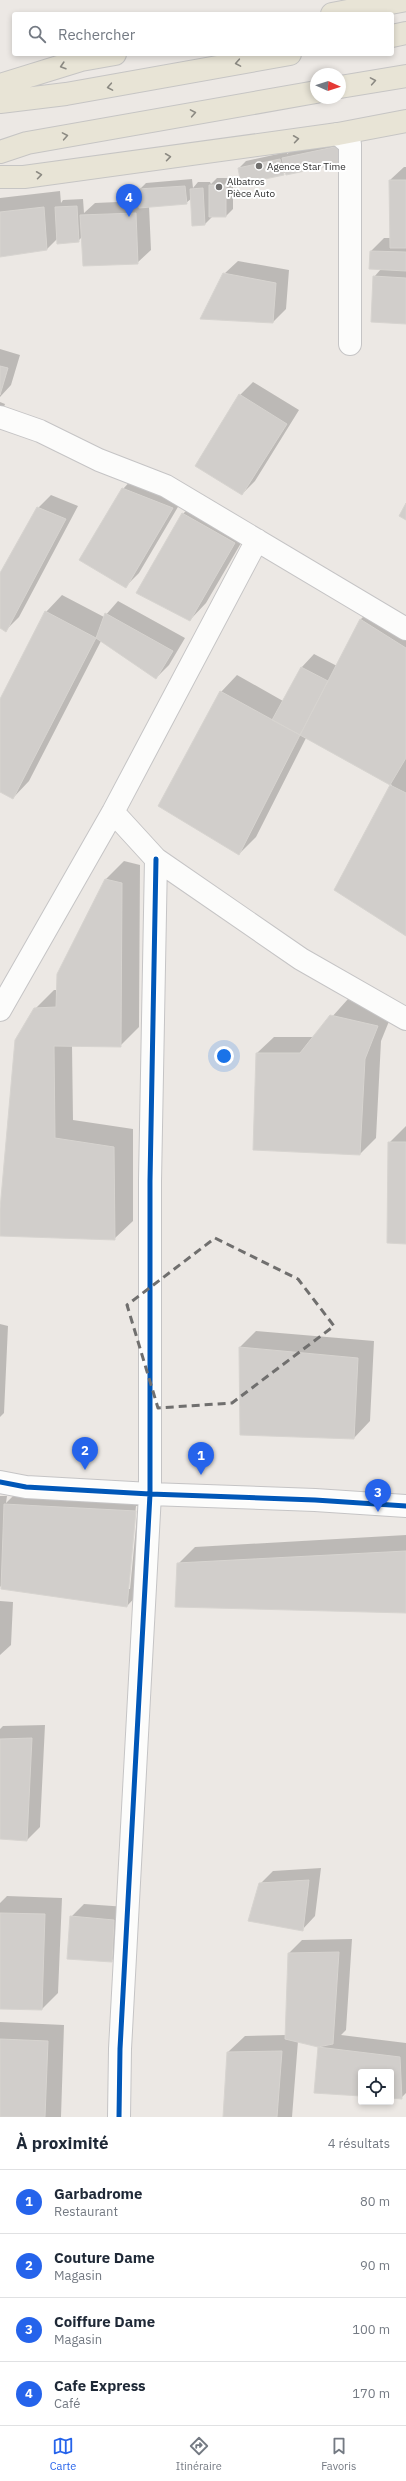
<!DOCTYPE html>
<html lang="fr">
<meta charset="utf-8">
<style>
:root{--surface:#fff;--page:#f6f6f7;--text:#1f2937;--muted:#747a83;--line:#e0e1e3;--accent:#2563eb}
body{margin:0;font-family:"IBM Plex Sans",sans-serif;background:var(--page);color:var(--text)}
.controls{position:absolute;right:12px;bottom:12px;display:grid;overflow:hidden;border-radius:4px;box-shadow:0 2px 6px #0003}
.controls button{width:36px;height:36px;display:grid;place-items:center;padding:0;border:0;border-bottom:1px solid var(--line);background:var(--surface);color:var(--text);font:20px sans-serif}
.compass{position:absolute;left:310px;top:68px;width:36px;height:36px;border-radius:50%;background:var(--surface);box-shadow:0 2px 6px #0003;rotate:93deg}
.you{position:absolute;left:224px;top:1056px;width:14px;height:14px;margin:-10px;border:3px solid #fff;border-radius:50%;background:#1a73e8;box-shadow:0 0 0 6px #1a73e833}
.badge{display:grid;place-items:center;width:26px;height:26px;border-radius:50%;background:var(--accent);color:#fff;font-size:13px;font-weight:700}
.pin{position:absolute;translate:-50% -33px;filter:drop-shadow(0 1px 2px #0008)}
.pin::after{content:'';position:absolute;top:21px;width:14px;height:12px;background:inherit;clip-path:polygon(0 0,100% 0,50% 100%)}
.list{margin:0;padding:0;list-style:none}
h2{display:flex;justify-content:space-between;align-items:center;height:52px;margin:0;padding:0 16px;font-size:17px}
h2 small{font-size:13px;font-weight:400;color:var(--muted)}
.list li{display:grid;grid-template-columns:26px 1fr auto;gap:12px;align-items:center;box-sizing:border-box;height:64px;padding:0 16px;border-top:1px solid var(--line)}
.list b{display:block;font-size:15px;white-space:nowrap}
.list p{margin:0;font-size:13px;white-space:nowrap;color:var(--muted)}
.list em{font-size:13px;font-style:normal;color:var(--muted)}
.icon{flex:none;width:22px;height:22px;fill:none;stroke:currentColor;stroke-width:2;stroke-linecap:round;stroke-linejoin:round}
.map{position:relative;flex:none;width:406px;height:2117px;overflow:hidden}
.search{position:absolute;background:var(--surface);box-shadow:0 2px 6px #0003;left:12px;right:12px;top:12px;height:44px;display:flex;align-items:center;gap:10px;box-sizing:border-box;padding:0 14px;border-radius:4px;color:var(--muted);font-size:15px}
.sheet{height:308px;background:var(--surface)}
nav{display:flex;justify-content:space-around;align-items:center;box-sizing:border-box;height:56px;border-top:1px solid var(--line);background:var(--surface);font-size:11px;color:var(--muted)}
nav a{display:grid;justify-items:center;gap:2px}
nav .on{color:var(--accent)}
.map>svg:first-child{display:block}
.shadow{fill:#0003;fill-rule:evenodd}
.building{fill:#d1cecb;stroke:#d7d4d0}
.lines{fill:none;stroke-linecap:round;stroke-linejoin:round}
.minor-casing{stroke:#c5c4c5;stroke-width:24}
.major-casing{stroke:#c6c5c4;stroke-width:24}
.minor{stroke:#fcfcfb;stroke-width:22}
.major{stroke:#e8e4d6;stroke-width:22}
.cycleway-casing{stroke:#fff;stroke-width:8}
.cycleway{stroke:#0057b8;stroke-width:5}
.oneway{stroke:#8b8982}
.marked{fill:none;stroke:#706f6e;stroke-width:3;stroke-dasharray:8 5;stroke-linejoin:round}
.poi-dot{fill:#706f6e;stroke:#fff;stroke-width:1.5}
.labels{text-anchor:middle;stroke-width:4;stroke-linejoin:round;paint-order:stroke}
.poi-label{font-size:10px;fill:#2e2e2e;stroke:#fff;text-anchor:start}
</style>
<div class="map">
<svg width="406" height="2117" viewBox="0 0 406 2117">
<rect width="100%" height="100%" fill="#ece8e4"/>
<!-- shadow -->
<path class="shadow" d="M346 139 350 155 286 171 283 174 239 168 246 161 287 152V154L291 151Z
M404 167H406V323L374 277 381 269 370 268 371 251 384 238H391L390 180Z
M217 178H233V209L226 216H213L205 224 193 225 192 198 186 203 149 206 151 250 137 263 82 237 78 241 58 238 47 249 0 256V198L60 191 61 203 63 200 83 199 84 213 95 203 140 201 139 190 146 183 192 179 193 188 198 182H210L211 184Z
M238 261 289 270 286 309 273 322 224 274Z
M0 349 20 355 11 385 0 397Z
M253 382 299 410 255 481 242 494 240 395Z
M0 402 5 404 0 418Z
M136 475 185 495 139 573 126 586 123 489Z
M51 495 78 506 19 617 6 630 0 627V575L38 508Z
M199 497 251 526 206 603 190 620 183 514Z
M62 595 104 617 118 601 185 638 169 665 156 678 101 641 29 781 13 798 0 791V701L46 612Z
M377 603 406 621V935L335 890 392 785 306 738 256 837 239 854 221 692 237 675 283 701 301 668 314 654 337 666 361 619Z
M124 861 140 865 139 1027 120 1046 72 1045 73 1120 133 1129V1221L114 1239 0 1235V1220L35 1009 54 990H58L105 880Z
M348 999 394 1009 381 1041 376 1138 360 1154 257 1053 274 1037H314Z
M406 1126V1243L389 1143Z
M0 1324 8 1326 4 1413 0 1417Z
M256 1331 374 1341 370 1421 354 1438 240 1347Z
M21 1488 153 1494 143 1589 127 1606 2 1585 0 1587V1496H7L6 1503ZM136 1506H138L130 1589H128Z
M406 1535V1612L178 1564 195 1547Z
M0 1601 13 1602 11 1645 0 1655Z
M45 1725 40 1827 27 1840 0 1838V1729L3 1726Z
M321 1868 315 1916 302 1930 260 1884 273 1871Z
M7 1896 62 1898 58 1993 42 2009 0 2008V1903Z
M84 1904 127 1907 124 1948 111 1961 71 1917Z
M352 1939 346 2030 341 2035 406 2043V2093L401 2098 391 2097V2072H361V2095L315 2092 319 2046 298 2041 292 2117H224L228 2052 245 2036 286 2035 289 1953 302 1940Z
M0 2022 64 2025 61 2117H0Z"/>
<!-- building -->
<path class="building" d="M339 146 343 163 286 175 282 158Z
M280 159 284 175 241 184 238 168Z
M389 180H406V248H390Z
M209 185H226V217H209Z
M185 186 187 204 139 208 138 189Z
M203 188 205 225 192 226 190 189Z
M77 206 79 242 57 244 55 207Z
M44 207 47 250 0 257V212Z
M136 213 138 264 83 266 80 215Z
M370 251 406 252V271L369 269Z
M223 273 276 283 273 323 200 319Z
M373 276 406 278V324L371 322Z
M0 366 8 368 0 395Z
M239 394 287 424 242 495 195 466Z
M122 488 173 508 126 588 79 560Z
M406 503V520L399 516Z
M37 507 66 519 6 632 0 628V573Z
M182 513 235 543 190 621 136 593Z
M45 611 96 638 13 799 0 792V699Z
M105 613 173 651 156 679 96 638Z
M360 619 406 648V758L390 785 300 735Z
M301 667 328 681 300 735 272 720Z
M220 691 300 735 239 855 158 806Z
M390 785 406 793V936L334 890Z
M105 879 122 883 121 1047 54 1046 55 1138 114 1147 115 1240 0 1236V1209L15 1040 34 1008 56 1007 57 974Z
M330 1015 378 1026 365 1059 360 1155 253 1150 256 1053H300Z
M388 1142H406V1244L387 1243Z
M239 1347 358 1358 354 1439 240 1435Z
M4 1504 136 1511 127 1607 1 1589Z
M406 1551V1613L175 1607 177 1563Z
M32 1738 27 1841 0 1839V1739Z
M309 1880 303 1931 248 1921 259 1883Z
M0 1913 45 1914 42 2010 0 2009Z
M70 1916 114 1920 112 1962 67 1959Z
M339 1952 333 2044 318 2047 285 2039 288 1953Z
M0 2039 48 2041 45 2117H0Z
M318 2047 400 2057 402 2099 391 2098V2072H361V2096L314 2093Z
M282 2051 277 2117H223L227 2052Z"/>
<g class="lines">
<defs>
<path id="minor" d="M338 134 350 144V344
M0 417 40 431 99 460 166 486 406 629
M113 812 156 859 301 959 406 1019
M156 859 150 1181V1494L315 1500 406 1506
M0 1010 113 812 257 540
M0 1482 26 1487 150 1494 120 2049 119 2117"/>
<path id="major" d="M332 14 406 0
M392 36 406 33
M0 85 81 60 115 54
M340 87 406 76
M0 102 66 94 290 54
M0 152 27 143 316 92
M0 177H24L338 134 406 121"/>
</defs>
<!-- minor casing -->
<use href="#minor" class="minor-casing"/>
<!-- major casing -->
<use href="#major" class="major-casing"/>
<!-- minor -->
<use href="#minor" class="minor"/>
<!-- major -->
<use href="#major" class="major"/>
<defs>
<path id="cycleway" d="M156 859 150 1181V1494L315 1500 406 1506
M0 1482 26 1487 150 1494 120 2049 119 2117"/>
</defs>
<!-- cycleway casing -->
<use href="#cycleway" class="cycleway-casing"/>
<!-- cycleway -->
<use href="#cycleway" class="cycleway"/>
</g>
<!-- one-way arrows -->
<defs><path id="oneway-chevron" d="M-2-3.5L2.5 0L-2 3.5" fill="none" stroke-width="1.6" stroke-linecap="round" stroke-linejoin="round"/></defs>
<g class="oneway">
<use href="#oneway-chevron" transform="translate(238 63) rotate(170)"/>
<use href="#oneway-chevron" transform="translate(63 66) rotate(163)"/>
<use href="#oneway-chevron" transform="translate(373 81) rotate(-10)"/>
<use href="#oneway-chevron" transform="translate(110 87) rotate(170)"/>
<use href="#oneway-chevron" transform="translate(193 113) rotate(-10)"/>
<use href="#oneway-chevron" transform="translate(65 136) rotate(-10)"/>
<use href="#oneway-chevron" transform="translate(296 139) rotate(-8)"/>
<use href="#oneway-chevron" transform="translate(168 157) rotate(-8)"/>
<use href="#oneway-chevron" transform="translate(39 175) rotate(-8)"/>
</g>
<!-- marked area -->
<path class="marked" d="M215 1238 298 1279 334 1326 232 1403 158 1408 127 1305Z"/>
<!-- markers -->
<g class="poi-dot">
<circle cx="259" cy="166" r="4"/>
<circle cx="219" cy="187" r="4"/>
</g>
<g class="labels">
<!-- poi labels -->
<g class="poi-label">
<text x="267" y="170">Agence Star Time</text>
<text x="227" y="185">Albatros<tspan x="227" dy="12">Pièce Auto</tspan></text>
</g>
</g>
</svg>
<div class="controls">
<button><svg class="icon" aria-label="locate" viewBox="0 0 24 24"><circle cx="12" cy="12" r="6"/><path d="M12 2v4M12 18v4M2 12h4M18 12h4"/></svg></button>
</div>
<svg class="compass" viewBox="-18 -18 36 36"><path d="M0-13l5 13h-10z" fill="#e53935"/><path d="M0 13l5-13h-10z" fill="#747a83"/></svg>
<div class="you"></div>
<div class="pin badge" style="left:201px;top:1475px">1</div>
<div class="pin badge" style="left:85px;top:1470px">2</div>
<div class="pin badge" style="left:378px;top:1512px">3</div>
<div class="pin badge" style="left:129px;top:217px">4</div>
<div class="search"><svg class="icon" aria-label="search" viewBox="0 0 24 24"><circle cx="10" cy="10" r="6"/><path d="M15 15l6 6"/></svg>Rechercher</div>
</div>
<section class="sheet">
<h2>À proximité<small>4 résultats</small></h2>
<ul class="list">
<li><span class="badge">1</span><div><b>Garbadrome</b><p>Restaurant</p></div><em>80 m</em></li>
<li><span class="badge">2</span><div><b>Couture Dame</b><p>Magasin</p></div><em>90 m</em></li>
<li><span class="badge">3</span><div><b>Coiffure Dame</b><p>Magasin</p></div><em>100 m</em></li>
<li><span class="badge">4</span><div><b>Cafe Express</b><p>Café</p></div><em>170 m</em></li>
</ul>
</section>
<nav>
<a class="on"><svg class="icon" aria-label="map" viewBox="0 0 24 24"><path d="M3 6l6-2 6 2 6-2v14l-6 2-6-2-6 2zM9 4v14M15 6v14"/></svg>Carte</a>
<a><svg class="icon" aria-label="directions" viewBox="0 0 24 24"><path d="M12 3l9 9-9 9-9-9zM9 14v-3h6M13 9l2 2-2 2"/></svg>Itinéraire</a>
<a><svg class="icon" aria-label="saved" viewBox="0 0 24 24"><path d="M7 4h10v16l-5-4-5 4z"/></svg>Favoris</a>
</nav>
